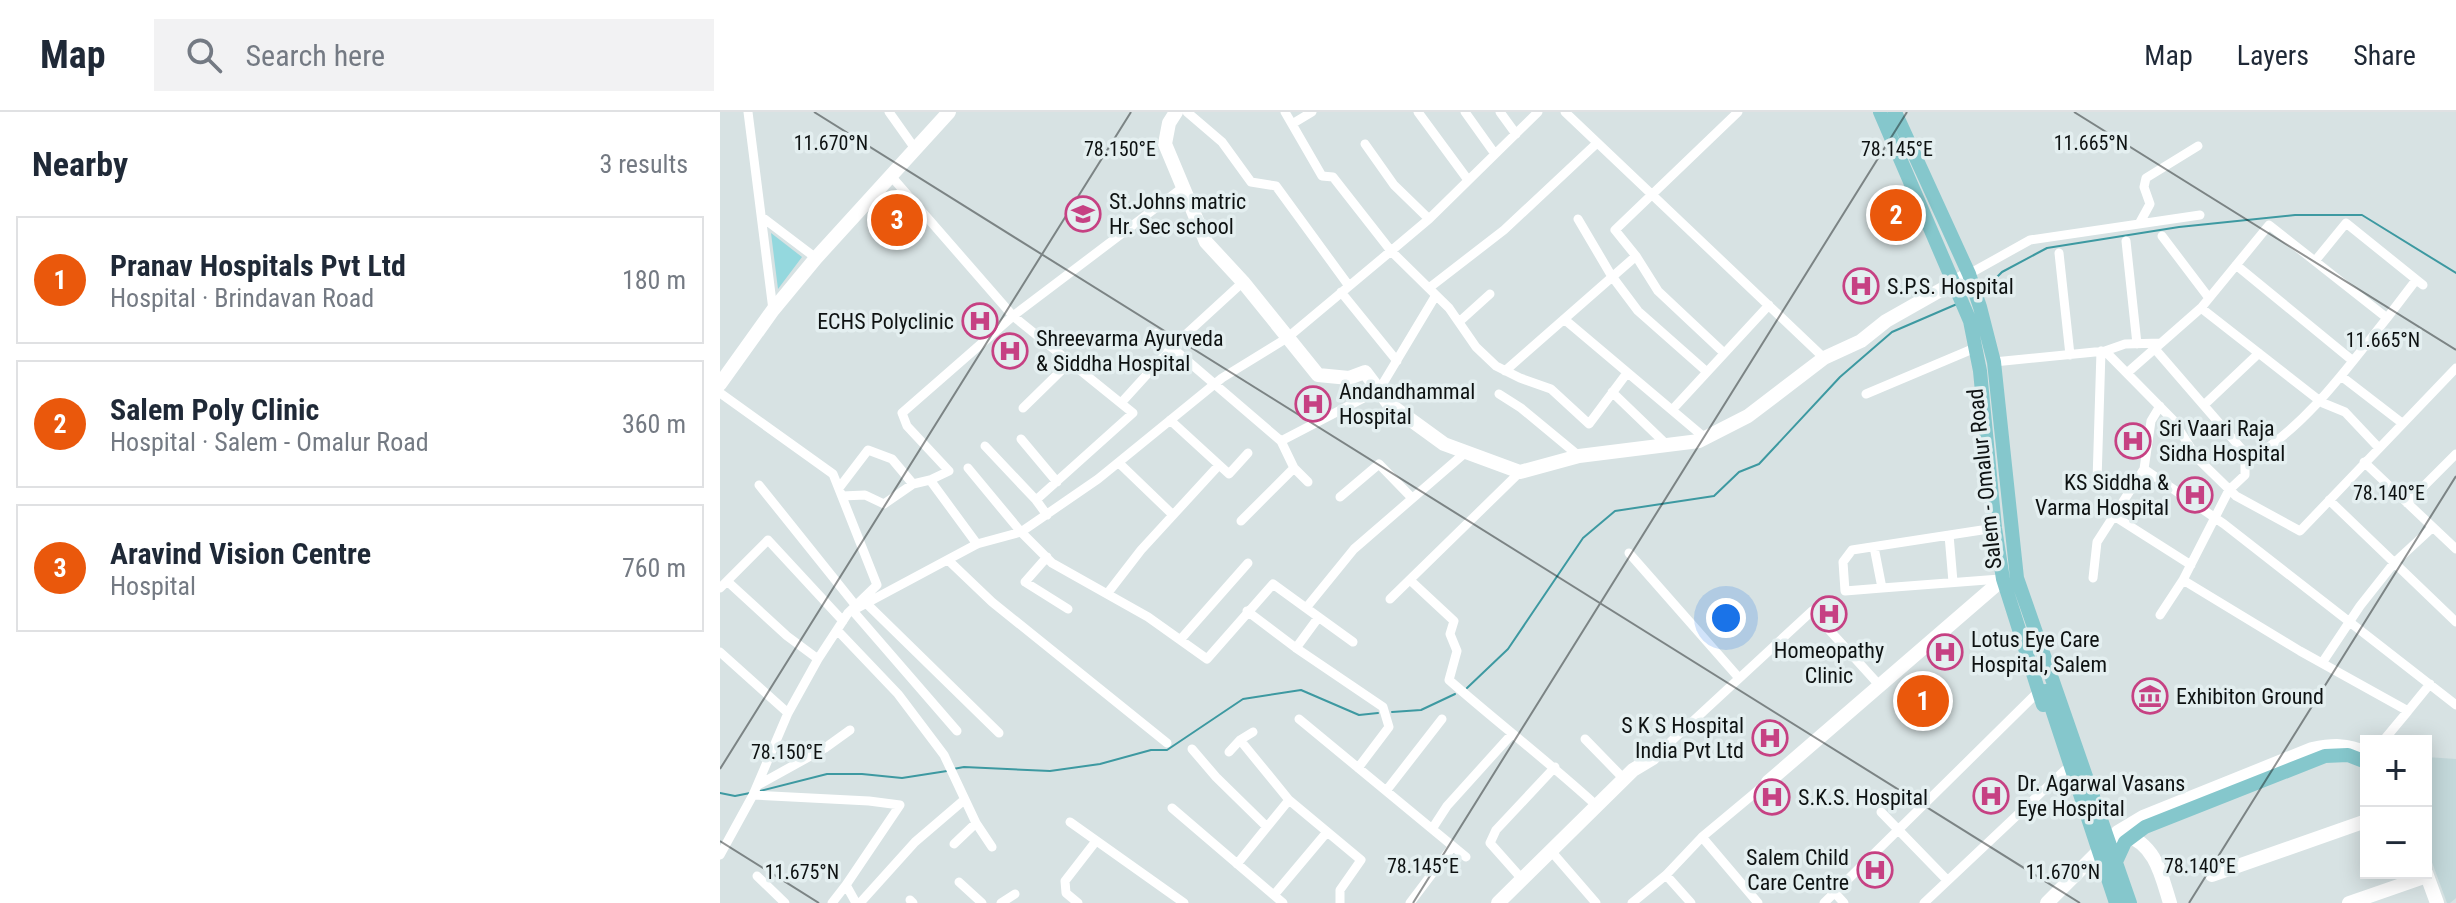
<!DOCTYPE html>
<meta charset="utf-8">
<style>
:root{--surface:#fff;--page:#f2f2f3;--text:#1f2937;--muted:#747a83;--line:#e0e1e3;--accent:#ea580c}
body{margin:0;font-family:"Roboto Condensed",sans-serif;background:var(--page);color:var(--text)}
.controls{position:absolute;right:24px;bottom:24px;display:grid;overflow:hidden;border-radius:0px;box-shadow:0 4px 20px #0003}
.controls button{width:72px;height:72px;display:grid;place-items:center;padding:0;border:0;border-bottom:2px solid var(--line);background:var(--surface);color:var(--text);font:40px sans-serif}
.you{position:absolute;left:1006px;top:506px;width:28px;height:28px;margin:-20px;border:6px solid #fff;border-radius:50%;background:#1a73e8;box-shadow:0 0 0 12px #1a73e833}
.badge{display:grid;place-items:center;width:52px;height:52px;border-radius:50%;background:var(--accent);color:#fff;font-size:26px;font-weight:700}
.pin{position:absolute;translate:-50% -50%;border:4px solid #fff;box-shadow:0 2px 8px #0006}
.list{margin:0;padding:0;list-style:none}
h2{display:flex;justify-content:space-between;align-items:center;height:104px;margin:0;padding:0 32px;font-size:34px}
h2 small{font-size:26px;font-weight:400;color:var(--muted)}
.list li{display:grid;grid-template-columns:52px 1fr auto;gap:24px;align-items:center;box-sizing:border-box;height:128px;margin:0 16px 16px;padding:0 16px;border:2px solid var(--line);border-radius:0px}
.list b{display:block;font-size:30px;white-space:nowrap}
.list p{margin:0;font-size:26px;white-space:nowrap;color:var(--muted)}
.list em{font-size:26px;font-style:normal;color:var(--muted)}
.icon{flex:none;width:44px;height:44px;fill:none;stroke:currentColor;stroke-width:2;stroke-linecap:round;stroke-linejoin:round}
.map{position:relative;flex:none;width:1736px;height:791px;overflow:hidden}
header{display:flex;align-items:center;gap:48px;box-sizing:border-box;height:112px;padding:0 40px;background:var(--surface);border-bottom:2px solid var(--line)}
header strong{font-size:38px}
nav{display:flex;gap:44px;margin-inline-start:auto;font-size:28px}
.search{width:560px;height:72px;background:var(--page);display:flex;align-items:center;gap:20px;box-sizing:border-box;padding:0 28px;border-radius:0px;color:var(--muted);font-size:30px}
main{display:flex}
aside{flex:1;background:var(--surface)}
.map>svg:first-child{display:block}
.built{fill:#c3d8da}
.green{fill:#94d8de}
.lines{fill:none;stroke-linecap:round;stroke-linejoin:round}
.stream{stroke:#3d99a1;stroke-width:2}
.street{stroke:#fff;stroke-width:9}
.secondary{stroke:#fff;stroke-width:14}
.primary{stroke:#85c7cc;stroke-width:14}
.ticks{fill:none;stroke:#0e1212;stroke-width:2;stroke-opacity:0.45}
.labels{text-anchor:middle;stroke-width:7;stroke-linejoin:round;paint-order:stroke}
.poi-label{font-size:22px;fill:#0e1212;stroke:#e4eff0;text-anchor:start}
.street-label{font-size:22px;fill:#0e1212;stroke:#e4eff0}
.ticks-label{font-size:20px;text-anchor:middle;fill:#0e1212;stroke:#e4eff0;stroke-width:7;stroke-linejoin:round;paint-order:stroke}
</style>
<header>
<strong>Map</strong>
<div class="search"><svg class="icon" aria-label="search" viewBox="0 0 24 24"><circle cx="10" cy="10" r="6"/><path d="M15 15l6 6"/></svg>Search here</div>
<nav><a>Map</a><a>Layers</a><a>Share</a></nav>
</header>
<main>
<aside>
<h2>Nearby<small>3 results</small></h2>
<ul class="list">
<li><span class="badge">1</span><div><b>Pranav Hospitals Pvt Ltd</b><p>Hospital · Brindavan Road</p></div><em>180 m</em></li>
<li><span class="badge">2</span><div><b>Salem Poly Clinic</b><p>Hospital · Salem - Omalur Road</p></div><em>360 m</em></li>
<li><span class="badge">3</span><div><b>Aravind Vision Centre</b><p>Hospital</p></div><em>760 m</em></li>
</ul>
</aside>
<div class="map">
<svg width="1736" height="791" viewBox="0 0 1736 791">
<rect width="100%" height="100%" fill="#d7e2e3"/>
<!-- built -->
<path class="built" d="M1706 645 1736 647V786L1730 791H1727L1706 734Z"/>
<!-- green -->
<path class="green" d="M51 121 82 145 58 177Z"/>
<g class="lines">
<!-- stream -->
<path class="stream" d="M1261 181 1282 160 1327 136 1459 115 1575 103H1642L1736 161
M747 576 788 537 863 426 895 399 994 384 1019 360 1039 352 1120 265 1172 220 1237 192
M672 600 701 598 735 582
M233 657 244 655 330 659 380 652 431 638H447L523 587 581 578 639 603 658 601
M40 679 107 662H142L182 666 227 659
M0 681 15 684 30 681"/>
<!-- street -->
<path class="street" d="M28 0 53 198
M169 0 196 38
M467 0 502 30 531 70 556 74 629 174
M565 0 602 64 613 65 671 139 729 196 756 235 776 254 800 266 831 277 869 312 907 261
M698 0 748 68
M745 0 775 42
M780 0 796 22
M845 0 1104 246
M572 12 592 0
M645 32 674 73 709 107
M171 64 293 204 462 76
M42 105 96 146
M858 107 891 163 918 199 987 260
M1419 112 1430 92 1424 75 1426 66 1478 34
M1442 124 1489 186
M1406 129 1417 232
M1339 141 1350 243
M1595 149 1626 111 1703 173
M1516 153 1633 249
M1249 162 1310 128 1480 103
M709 176 784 118 877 31
M621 180 677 249
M1667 206 1696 168
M844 207 985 326
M739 210 770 182
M435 221 561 329 659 278 716 183
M1435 237 1525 341
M1385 239 1405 232 1441 231
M1004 241 938 179 916 144 895 118 1018 0
M1274 250 1385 239 1453 308 1477 346 1516 384 1580 419 1736 256
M785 259 916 144
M1407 261 1481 196
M1621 264 1682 311
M892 280 946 332
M0 281 113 362 157 473 128 501 98 547 68 601 33 683 0 743
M779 282 801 296 859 344
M1146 282 1255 236
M401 291 451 236 523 170
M1484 293 1539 241
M303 296 350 250
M952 298 1049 193
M450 308 509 362 528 341
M301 327 337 370
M561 329 574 356 588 370
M265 334 316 388
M1658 335 1625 300 1603 291 1600 289 1481 196 1549 113 1667 206C1627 256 1588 312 1532 346L1525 341V363L1509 378 1463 468 1580 539 1688 599 1663 629
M1644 350 1736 437
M399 351 453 403
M248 356 301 420 332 451 428 505 487 547 553 472 586 496 634 437 746 340
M1424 357 1504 412 1736 593
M210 368 257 432
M1377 369 1381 239
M39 373 136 494
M119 376 148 338 172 347 193 372
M122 384 145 383 164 392 193 372 210 368 229 359 187 314 182 301 293 204 413 301 316 388 327 403
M620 385 659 352 692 386
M1609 388 1736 510
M1687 391 1736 342
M1394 404 1471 453
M521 409 574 356
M1229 423 1233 470
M1154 435 1162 476 1280 467
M909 441 1019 566
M327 445 305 470 348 497
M228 448 272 490 447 631
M1373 466 1377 430 1424 357 1431 309 1440 294
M7 469 67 524 98 547
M691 469 734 509 730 522 737 539 729 568C778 611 829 650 877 694
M0 476 48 428 123 509
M1162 476 1125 479 1123 450 1132 438 1275 416
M387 482 421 438 499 353
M670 487 800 360
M147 492 279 621
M586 496 633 530
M133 499 237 619
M527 499 576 536 663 595 669 615 638 656
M128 501 257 432 301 420 378 367 502 266 567 226 671 139 709 107 818 0
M1440 503 1463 468
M117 518 178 582 224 643 256 711 272 735
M460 528 528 451
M576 536 598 506
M0 540 68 601
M1602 551 1640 494 1674 451 1713 415
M1688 599 1710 572
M579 607 746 745
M865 627 904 667
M520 628 569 688
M472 637 496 665 547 715
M509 640 520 628 533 620
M933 646 1092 499 1160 574
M38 673 105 636 130 618
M666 679 722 607
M33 683 149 689 180 693 126 773
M452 696 563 791
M1161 700 1227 768
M350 710 464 791
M712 717 727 694 792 622
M982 725 1038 791
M234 732 256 711
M831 739 876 791
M517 752 569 688 641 748 620 778V791
M946 763 971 791
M37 764 65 791
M802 767 770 731 776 718 835 655
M239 770 262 791
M1115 781 1124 791
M554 783 607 720
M190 788 193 791
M112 791 126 773 136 791
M140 791 195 730 244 688
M281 791 295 782
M358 791 346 781 345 769 376 729
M690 791 733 734
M912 791 946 763 982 725 1048 670
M1104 791 1318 580
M1204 791 1345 658"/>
<!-- secondary -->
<path class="secondary" d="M456 0 449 11 445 32 486 130 523 170 598 263 629 266 645 260 669 292 724 332 800 360 859 344 979 329 1028 304 1104 246 1141 229 1166 209 1249 162
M0 272 53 198 96 146 229 0
M1048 670 1283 467
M1404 722C1436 733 1441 762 1450 791
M1706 761 1717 791
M1492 763 1646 709
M778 791 913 658 933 646
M1327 791 1398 720 1423 705 1592 637C1612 633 1627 632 1646 641
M1629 791 1707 764"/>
<!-- primary -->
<path class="primary" d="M1160 0 1250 209 1260 259 1275 416 1283 467 1323 593
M1175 0 1249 162 1260 195 1274 250 1297 466 1410 791
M1326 579 1396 791
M1394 754 1405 730 1425 715 1605 644 1628 643 1646 650"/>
</g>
<!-- ticks -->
<path class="ticks" d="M94 0 1360 791M1354 0 1736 238M0 657 411 0M0 729 99 791M693 791 1187 0M1469 791 1736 364"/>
<!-- icons -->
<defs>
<symbol id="school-ring" viewBox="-11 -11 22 22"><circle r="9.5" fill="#e4eff0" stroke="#c64183" stroke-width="1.5"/><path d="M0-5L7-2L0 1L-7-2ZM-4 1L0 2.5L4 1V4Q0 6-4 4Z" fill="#c64183"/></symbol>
<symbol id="hospital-ring" viewBox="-11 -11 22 22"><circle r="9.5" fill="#e4eff0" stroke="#c64183" stroke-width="1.5"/><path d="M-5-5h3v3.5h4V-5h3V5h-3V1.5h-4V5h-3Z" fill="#c64183"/></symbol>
<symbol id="museum-ring" viewBox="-11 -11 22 22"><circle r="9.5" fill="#e4eff0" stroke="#c64183" stroke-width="1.5"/><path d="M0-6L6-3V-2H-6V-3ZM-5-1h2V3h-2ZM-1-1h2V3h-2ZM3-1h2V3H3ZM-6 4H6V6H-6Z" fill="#c64183"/></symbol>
</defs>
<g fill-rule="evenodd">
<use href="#school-ring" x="343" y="82" width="40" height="40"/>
<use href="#hospital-ring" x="1121" y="154" width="40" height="40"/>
<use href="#hospital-ring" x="240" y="189" width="40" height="40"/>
<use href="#hospital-ring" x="270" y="219" width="40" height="40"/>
<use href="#hospital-ring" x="573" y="272" width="40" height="40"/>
<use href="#hospital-ring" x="1393" y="309" width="40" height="40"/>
<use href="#hospital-ring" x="1455" y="363" width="40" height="40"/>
<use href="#hospital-ring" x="1089" y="482" width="40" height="40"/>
<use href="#hospital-ring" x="1205" y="520" width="40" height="40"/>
<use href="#museum-ring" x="1410" y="564" width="40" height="40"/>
<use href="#hospital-ring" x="1030" y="606" width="40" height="40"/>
<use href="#hospital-ring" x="1251" y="664" width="40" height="40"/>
<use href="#hospital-ring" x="1032" y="665" width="40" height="40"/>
<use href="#hospital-ring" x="1135" y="738" width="40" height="40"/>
</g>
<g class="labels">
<!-- poi labels -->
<g class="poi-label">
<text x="389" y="97">St.Johns matric<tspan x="389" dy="25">Hr. Sec school</tspan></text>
<text x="1167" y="182">S.P.S. Hospital</text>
<text x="234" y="217" text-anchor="end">ECHS Polyclinic</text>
<text x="316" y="234">Shreevarma Ayurveda<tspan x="316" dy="25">&amp; Siddha Hospital</tspan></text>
<text x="619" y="287">Andandhammal<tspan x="619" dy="25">Hospital</tspan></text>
<text x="1439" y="324">Sri Vaari Raja<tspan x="1439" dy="25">Sidha Hospital</tspan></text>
<text x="1449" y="378" text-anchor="end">KS Siddha &amp;<tspan x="1449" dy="25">Varma Hospital</tspan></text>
<text x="1251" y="535">Lotus Eye Care<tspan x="1251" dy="25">Hospital, Salem</tspan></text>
<text x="1109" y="546" text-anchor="middle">Homeopathy<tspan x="1109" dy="25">Clinic</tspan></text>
<text x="1456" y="592">Exhibiton Ground</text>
<text x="1024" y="621" text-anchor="end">S K S Hospital<tspan x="1024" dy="25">India Pvt Ltd</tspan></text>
<text x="1297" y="679">Dr. Agarwal Vasans<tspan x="1297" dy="25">Eye Hospital</tspan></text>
<text x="1078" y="693">S.K.S. Hospital</text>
<text x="1129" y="753" text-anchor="end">Salem Child<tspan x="1129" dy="25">Care Centre</tspan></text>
</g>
<!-- street labels -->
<g class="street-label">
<text transform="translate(1264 367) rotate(-96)" y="8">Salem - Omalur Road</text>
</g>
</g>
<g class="ticks-label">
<text x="1371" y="38">11.665°N</text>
<text x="111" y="38">11.670°N</text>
<text x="400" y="44">78.150°E</text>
<text x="1177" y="44">78.145°E</text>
<text x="1663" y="235">11.665°N</text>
<text x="1669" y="388">78.140°E</text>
<text x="67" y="647">78.150°E</text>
<text x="703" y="761">78.145°E</text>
<text x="1480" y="761">78.140°E</text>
<text x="82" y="767">11.675°N</text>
<text x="1343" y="767">11.670°N</text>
</g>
</svg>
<div class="controls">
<button>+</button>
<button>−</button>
</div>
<div class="you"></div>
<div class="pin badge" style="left:1203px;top:589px">1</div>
<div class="pin badge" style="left:1176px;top:103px">2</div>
<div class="pin badge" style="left:177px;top:108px">3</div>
</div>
</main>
